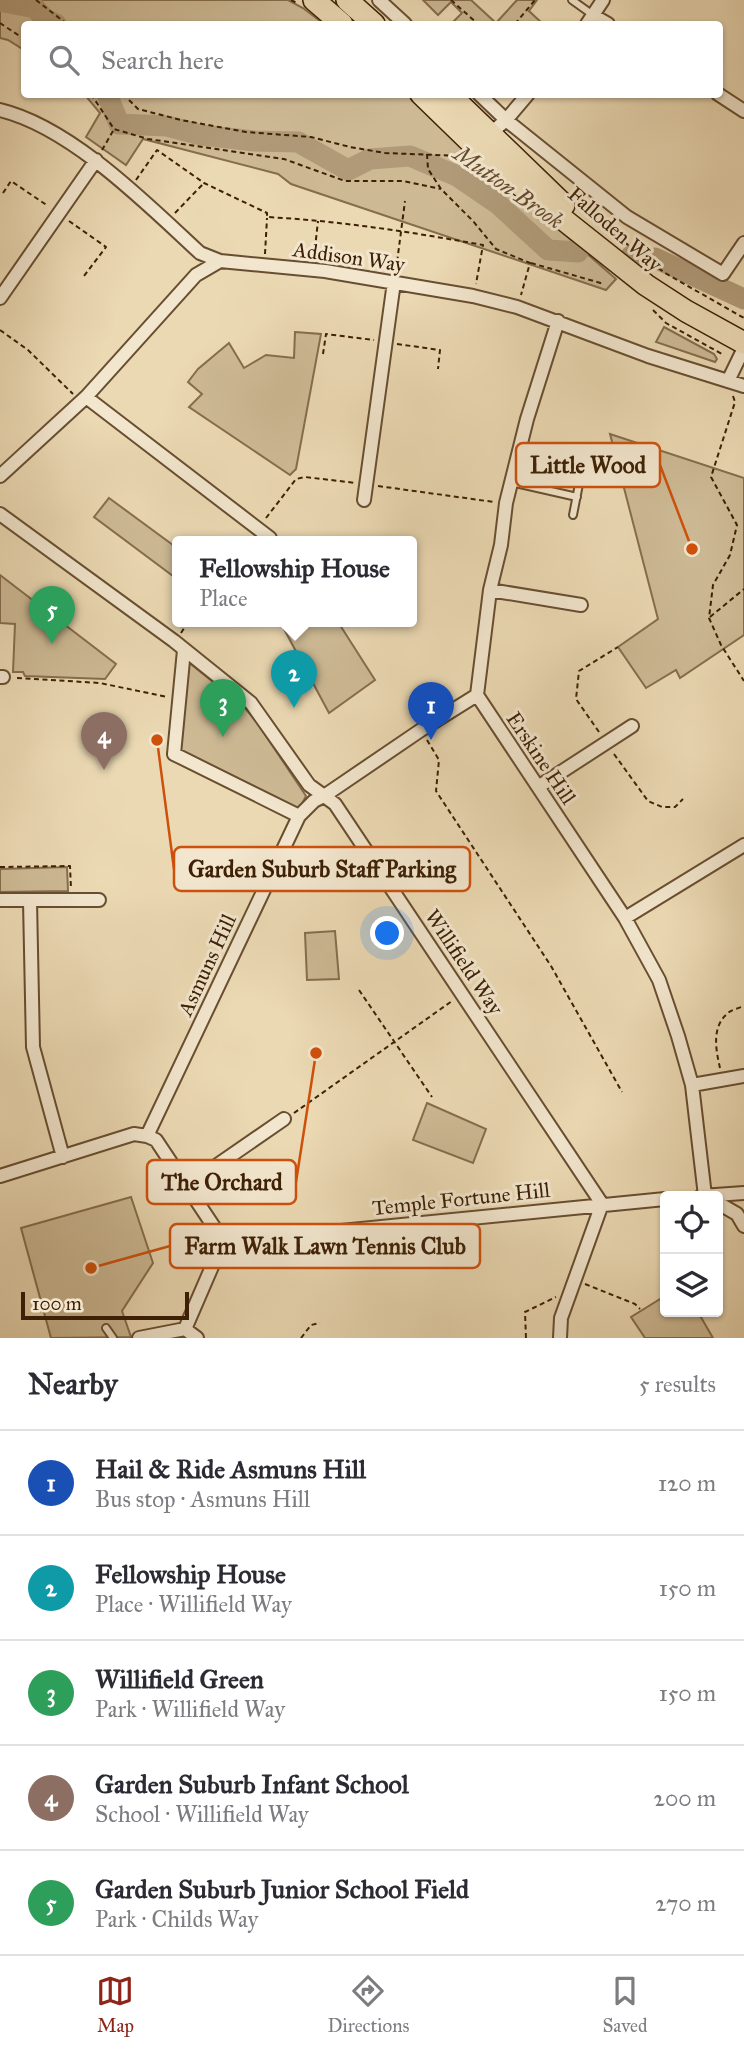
<!DOCTYPE html>
<meta charset="utf-8">
<style>
:root{--surface:#fff;--page:#f2f2f3;--text:#2b2b33;--muted:#7c7c81;--line:#e1e1e2;--accent:#8f2418}
body{margin:0;font-family:"IM FELL Great Primer",serif;background:var(--page);color:var(--text)}
.controls{position:absolute;right:21px;bottom:21px;display:grid;overflow:hidden;border-radius:7px;box-shadow:0 2px 5px #0004}
.controls button{width:63px;height:63px;display:grid;place-items:center;padding:0;border:0;border-bottom:2px solid var(--line);background:var(--surface);color:var(--text);font:35px sans-serif}
.scale{position:absolute;left:21px;bottom:18px;width:168px;box-sizing:border-box;padding-left:7px;border:4px solid #3d2005;border-top:0;font-size:19px;line-height:24px;white-space:nowrap;color:#3d2005;-webkit-text-stroke:5px #f2e6ce;paint-order:stroke}
.you{position:absolute;left:388px;top:934px;width:24px;height:24px;margin:-18px;border:5px solid #fff;border-radius:50%;background:#1a73e8;box-shadow:0 0 0 10px #1a73e833}
.badge{display:grid;place-items:center;width:46px;height:46px;border-radius:50%;background:var(--accent);color:#fff;font-size:23px;font-weight:700}
.pin{position:absolute;translate:-50% -58px;filter:drop-shadow(0 2px 4px #0008)}
.pin::after{content:'';position:absolute;top:37px;width:24px;height:21px;background:inherit;clip-path:polygon(0 0,100% 0,50% 100%)}
.popup{position:absolute;left:172px;top:536px;width:245px;height:91px;box-sizing:border-box;display:grid;place-content:center;border-radius:7px;background:var(--surface);filter:drop-shadow(0 2px 5px #0005);font-size:23px;white-space:nowrap;color:var(--muted)}
.popup b{font-size:26px;color:var(--text)}
.popup::after{content:'';position:absolute;left:50%;top:100%;margin-left:-14px;border:14px solid transparent;border-top-color:var(--surface)}
.list{margin:0;padding:0;list-style:none}
h2{display:flex;justify-content:space-between;align-items:center;height:91px;margin:0;padding:0 28px;font-size:30px}
h2 small{font-size:23px;font-weight:400;color:var(--muted)}
.list li{display:grid;grid-template-columns:46px 1fr auto;gap:21px;align-items:center;box-sizing:border-box;height:105px;padding:0 28px;border-top:2px solid var(--line)}
.list b{display:block;font-size:26px;white-space:nowrap}
.list p{margin:0;font-size:23px;white-space:nowrap;color:var(--muted)}
.list em{font-size:23px;font-style:normal;color:var(--muted)}
.icon{flex:none;width:38px;height:38px;fill:none;stroke:currentColor;stroke-width:2;stroke-linecap:round;stroke-linejoin:round}
.map{position:relative;flex:none;width:744px;height:1338px;overflow:hidden}
.search{position:absolute;background:var(--surface);box-shadow:0 2px 5px #0004;left:21px;right:21px;top:21px;height:77px;display:flex;align-items:center;gap:18px;box-sizing:border-box;padding:0 24px;border-radius:7px;color:var(--muted);font-size:26px}
.sheet{height:616px;background:var(--surface)}
nav{display:flex;justify-content:space-around;align-items:center;box-sizing:border-box;height:98px;border-top:2px solid var(--line);background:var(--surface);font-size:19px;color:var(--muted)}
nav a{display:grid;justify-items:center;gap:4px}
nav .on{color:var(--accent)}
.map>svg:first-child{display:block}
.green{fill:#cdba95;stroke:#856d4d;stroke-width:2}
.lines{fill:none;stroke-linecap:round;stroke-linejoin:round}
.river{stroke:#b09a78;stroke-width:21}
.service-casing{stroke:#684e30;stroke-width:10}
.minor-casing{stroke:#684e30;stroke-width:16}
.trunk-casing{stroke:#3d2005;stroke-width:24}
.path{stroke:#3d2005;stroke-width:2;stroke-dasharray:5 3.5;stroke-linecap:butt}
.service{stroke:#f2e6ce;stroke-width:6}
.minor{stroke:#f2e6ce;stroke-width:12}
.trunk{stroke:#ebd9b3;stroke-width:21}
.labels{text-anchor:middle;stroke-width:6;stroke-linejoin:round;paint-order:stroke}
.street-label{font-size:21px;fill:#3d2005;stroke:#f2e6ce}
.water-label{font-size:23px;font-style:italic;fill:#654b2d;stroke:#f2e6ce}
.leader{fill:none;stroke:#ce500b;stroke-width:2.5}
.callout-dot{fill:#ce500b;stroke:#f2e6ce;stroke-width:2.5}
.callout{fill:#f2e6ce;stroke:#ce500b;stroke-width:2.5}
.callout-label{font-size:23px;text-anchor:middle;font-weight:bold;fill:#3d2005}
</style>
<div class="map">
<svg width="744" height="1338" viewBox="0 0 744 1338">
<rect width="100%" height="100%" fill="#ebd9b3"/>
<filter id="stains"><feTurbulence type="fractalNoise" baseFrequency=".00286" numOctaves="4"/><feColorMatrix values="0 0 0 0 .2 0 0 0 0 .09 0 0 0 0 .02 0 0 0 .5 -.17"/></filter>
<radialGradient id="worn" r=".72"><stop offset=".6" stop-color="#630" stop-opacity="0"/><stop offset="1" stop-color="#630" stop-opacity=".3"/></radialGradient>
<!-- green -->
<path class="green" d="M0 0H288L303 8 324 24H24V50L8 40 0 38Z
M423 0H471L496 23 517 0H537L529 11 543 24H451L462 13 451 2 438 15Z
M85 95H410L477 158 616 279 606 290 291 184 278 174 143 139 126 165 86 137 100 113Z
M664 327 714 354 717 359 715 362 656 342Z
M295 332 321 334 296 469 290 475 189 407 202 394 188 382 198 369 229 343 244 368 266 355 294 358Z
M610 434 744 478V635L680 678 676 670 646 688 618 647 658 619Z
M109 498 177 548V579L94 517Z
M0 575 116 664 105 679 25 676 23 672H13L15 624 0 623Z
M294 622H338L375 680 329 713 284 629Z
M187 661 244 707 256 721 306 796 299 810 177 753Z
M67 867 68 891 0 892V869Z
M335 931 339 979 307 980 305 933Z
M427 1103 486 1129 473 1163 413 1140Z
M131 1197 153 1263 122 1311 131 1337 51 1338 21 1228Z
M665 1296V1312H698L713 1338H645L631 1317Z"/>
<g class="lines">
<!-- river -->
<path class="river" d="M4 0V2L35 8 45 19 56 24
M107 94 119 124 167 126 201 135 254 141 298 142 348 170 370 159 410 156 457 176 498 204 548 250 578 252
M631 256H633
M655 258 744 299"/>
<defs>
<path id="service" d="M572 0 593 15
M511 482 577 497
M573 515 580 479
M106 1328 113 1338"/>
<path id="minor" d="M379 0 405 24
M594 16 608 24
M587 24 603 0
M479 94 506 120 627 217 723 274 744 243
M718 94 744 111
M0 110C71 127 147 204 200 253L220 261 325 271 473 296 517 307 648 356 744 386
M491 133 506 120 528 94
M0 298 96 160
M558 321 527 419 506 503 501 545 490 590 477 695 625 918 659 980 678 1036 692 1085 705 1196
M728 381 744 348
M86 397 270 538
M0 476 86 397 196 275 220 261
M364 500 394 282
M0 514 174 641 251 703 309 785 335 804 602 1204 561 1318 560 1338
M490 590 581 605
M184 650 174 754 299 816
M0 677H3
M538 787 632 726
M0 900H99
M30 901 33 1047 63 1157
M625 918 744 845
M692 1085 744 1076
M147 1136 299 816 314 801 324 796 421 730 477 695
M0 1176 134 1134 147 1136 156 1140 216 1230 219 1243 217 1255 185 1329 197 1338
M187 1186 284 1119
M701 1196 744 1193
M718 1203 737 1214 744 1226
M219 1243 665 1199
M139 1338 185 1329"/>
<path id="trunk" d="M314 0 342 24
M347 0 374 24
M421 94 491 162 646 285 686 311 744 343
M449 94 564 205"/>
</defs>
<!-- service casing -->
<use href="#service" class="service-casing"/>
<!-- minor casing -->
<use href="#minor" class="minor-casing"/>
<!-- trunk casing -->
<use href="#trunk" class="trunk-casing"/>
<!-- path -->
<path class="path" d="M36 0 67 24
M291 0 297 3
M451 0 478 24
M0 23 24 39
M515 24 535 0
M91 94 114 129 148 139 284 159 345 181H403L441 189
M123 94 138 109 181 120 246 132 311 137 350 147 385 153 461 156
M102 150 113 131
M427 154 428 169 441 189 473 221 496 249 530 263 521 295
M136 180 157 150 204 183 267 213V217C340 221 411 232 483 245L476 284
M3 193 11 181 48 206
M581 202 628 245 665 273 744 318
M175 213 203 184
M69 221 106 247 84 276
M265 254 267 218
M314 257 318 221
M531 263 604 284
M396 270 405 201
M653 310 666 323 722 354
M0 330 28 350 73 394
M397 344 440 350 438 369
M323 354 326 334 374 340
M733 396 735 402 711 477 737 525 730 555 713 585 709 618 721 645 744 681
M378 486 494 502
M266 518 296 479 305 477 356 483
M710 617 744 589
M181 633 188 622
M17 678 100 683 167 697
M599 732 576 699 579 671 618 647
M427 740 439 760 436 791 551 966 622 1092
M614 754 648 801 662 807H675L683 799
M0 867 70 866 71 889
M359 990 432 1097
M720 1068C716 1050 711 1027 728 1013 731 1010 739 1008 744 1006
M294 1113 452 1001
M585 1284 635 1304 640 1309
M301 1338 311 1325 320 1323
M526 1338 525 1312 556 1297"/>
<!-- service -->
<use href="#service" class="service"/>
<!-- minor -->
<use href="#minor" class="minor"/>
<!-- trunk -->
<use href="#trunk" class="trunk"/>
</g>
<g class="labels">
<!-- street labels -->
<g class="street-label">
<text transform="translate(615 229) rotate(41)" y="7">Falloden Way</text>
<text transform="translate(349 257) rotate(8)" y="7">Addison Way</text>
<text transform="translate(541 758) rotate(56)" y="7">Erskine Hill</text>
<text transform="translate(464 962) rotate(56)" y="7">Willifield Way</text>
<text transform="translate(207 965) rotate(-65)" y="7">Asmuns Hill</text>
<text transform="translate(461 1199) rotate(-6)" y="7">Temple Fortune Hill</text>
</g>
<!-- water labels -->
<g class="water-label">
<text transform="translate(509 187) rotate(35)" y="8">Mutton Brook</text>
</g>
</g>
<!-- callouts -->
<path class="leader" d="M692 549L660 465M157 740L174 869M316 1053L296 1182M91 1268L170 1246"/>
<g class="callout-dot">
<circle cx="692" cy="549" r="7"/>
<circle cx="157" cy="740" r="7"/>
<circle cx="316" cy="1053" r="7"/>
<circle cx="91" cy="1268" r="7"/>
</g>
<g class="callout">
<rect x="516" y="443" width="144" height="44" rx="7"/>
<rect x="174" y="847" width="296" height="44" rx="7"/>
<rect x="147" y="1160" width="149" height="44" rx="7"/>
<rect x="170" y="1224" width="310" height="44" rx="7"/>
</g>
<g class="callout-label">
<text x="588" y="473">Little Wood</text>
<text x="322" y="877">Garden Suburb Staff Parking</text>
<text x="222" y="1190">The Orchard</text>
<text x="325" y="1254">Farm Walk Lawn Tennis Club</text>
</g>
<rect width="100%" height="100%" filter="url(#stains)"/>
<rect width="100%" height="100%" fill="url(#worn)"/>
</svg>
<div class="controls">
<button><svg class="icon" aria-label="locate" viewBox="0 0 24 24"><circle cx="12" cy="12" r="6"/><path d="M12 2v4M12 18v4M2 12h4M18 12h4"/></svg></button>
<button><svg class="icon" aria-label="layers" viewBox="0 0 24 24"><path d="M12 4l9 5-9 5-9-5zM3 14l9 5 9-5"/></svg></button>
</div>
<div class="scale">100 m</div>
<div class="you"></div>
<div class="pin badge" style="left:431px;top:740px;background:#1a4fb4">1</div>
<div class="pin badge" style="left:294px;top:708px;background:#0f9aa8">2</div>
<div class="popup"><b>Fellowship House</b>Place</div>
<div class="pin badge" style="left:223px;top:737px;background:#2e9e5b">3</div>
<div class="pin badge" style="left:104px;top:770px;background:#8d6e63">4</div>
<div class="pin badge" style="left:52px;top:644px;background:#2e9e5b">5</div>
<div class="search"><svg class="icon" aria-label="search" viewBox="0 0 24 24"><circle cx="10" cy="10" r="6"/><path d="M15 15l6 6"/></svg>Search here</div>
</div>
<section class="sheet">
<h2>Nearby<small>5 results</small></h2>
<ul class="list">
<li><span class="badge" style="background:#1a4fb4">1</span><div><b>Hail &amp; Ride Asmuns Hill</b><p>Bus stop · Asmuns Hill</p></div><em>120 m</em></li>
<li><span class="badge" style="background:#0f9aa8">2</span><div><b>Fellowship House</b><p>Place · Willifield Way</p></div><em>150 m</em></li>
<li><span class="badge" style="background:#2e9e5b">3</span><div><b>Willifield Green</b><p>Park · Willifield Way</p></div><em>150 m</em></li>
<li><span class="badge" style="background:#8d6e63">4</span><div><b>Garden Suburb Infant School</b><p>School · Willifield Way</p></div><em>200 m</em></li>
<li><span class="badge" style="background:#2e9e5b">5</span><div><b>Garden Suburb Junior School Field</b><p>Park · Childs Way</p></div><em>270 m</em></li>
</ul>
</section>
<nav>
<a class="on"><svg class="icon" aria-label="map" viewBox="0 0 24 24"><path d="M3 6l6-2 6 2 6-2v14l-6 2-6-2-6 2zM9 4v14M15 6v14"/></svg>Map</a>
<a><svg class="icon" aria-label="directions" viewBox="0 0 24 24"><path d="M12 3l9 9-9 9-9-9zM9 14v-3h6M13 9l2 2-2 2"/></svg>Directions</a>
<a><svg class="icon" aria-label="saved" viewBox="0 0 24 24"><path d="M7 4h10v16l-5-4-5 4z"/></svg>Saved</a>
</nav>
